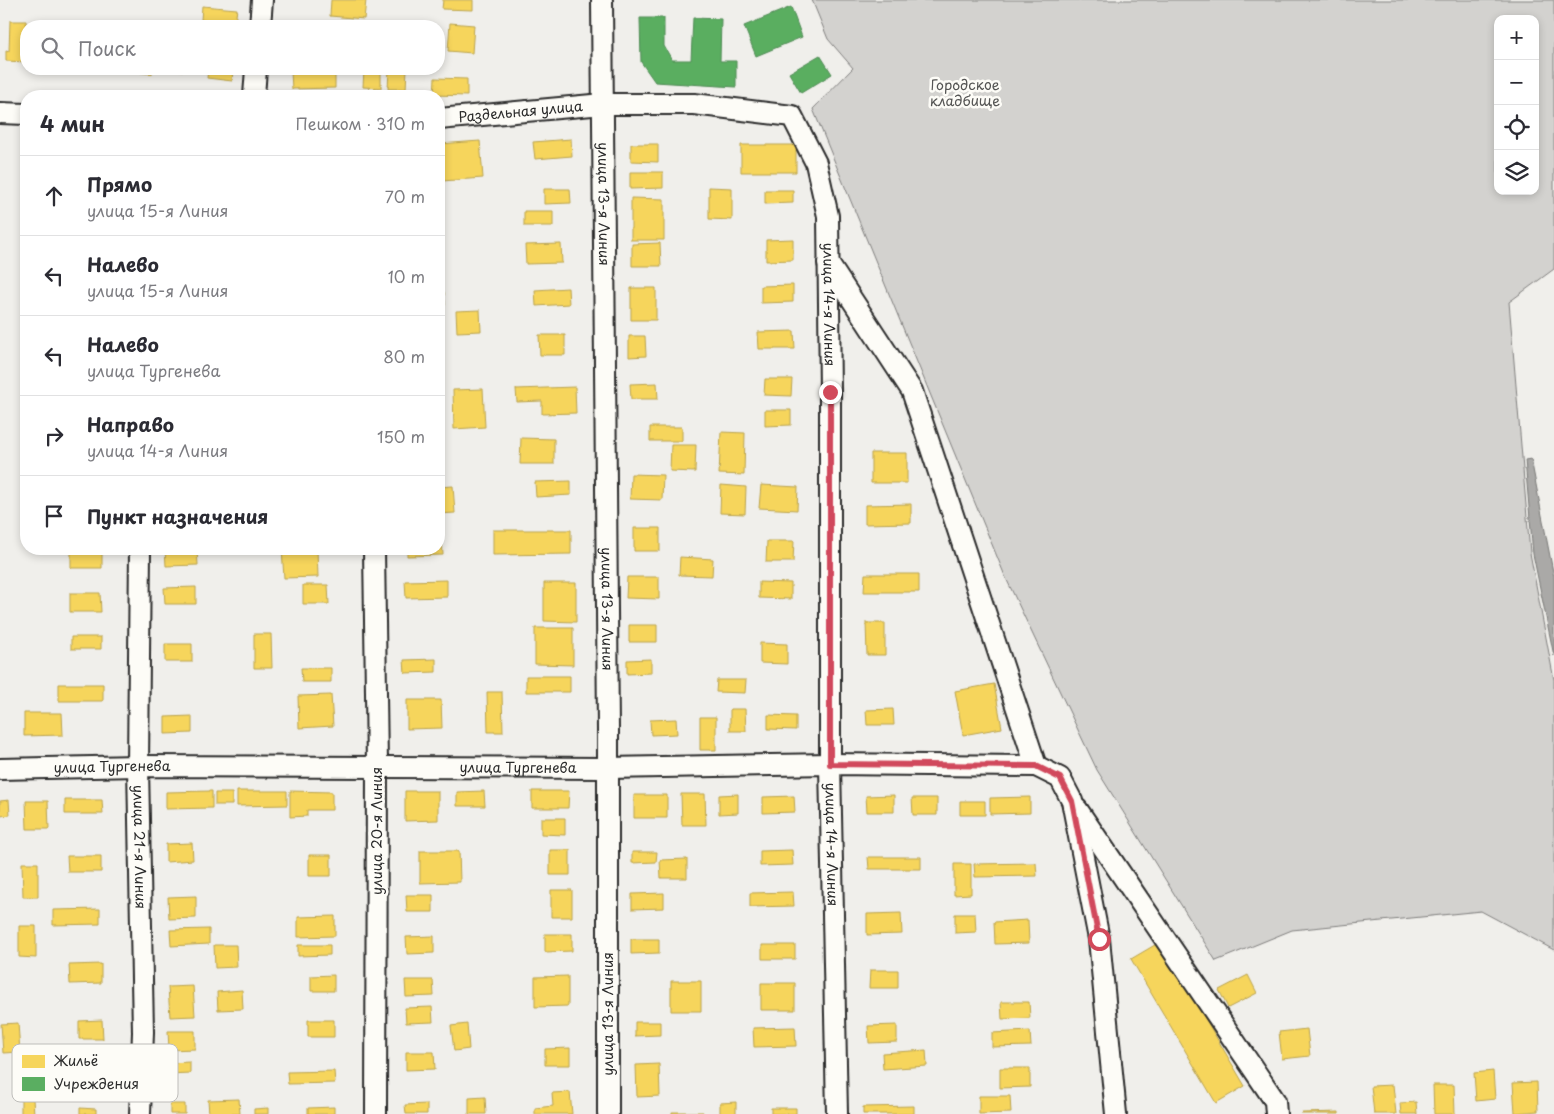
<!DOCTYPE html>
<html lang="ru">
<meta charset="utf-8">
<style>
:root{--surface:#fff;--page:#f2f2f3;--text:#2b2b33;--muted:#7c7c81;--line:#e1e1e2}
body{margin:0;font-family:"Playpen Sans",sans-serif;background:var(--page);color:var(--text)}
.controls{position:absolute;right:15px;top:15px;display:grid;overflow:hidden;border-radius:10px;box-shadow:0 2px 8px #0003}
.controls button{width:45px;height:45px;display:grid;place-items:center;padding:0;border:0;border-bottom:1px solid var(--line);background:var(--surface);color:var(--text);font:25px sans-serif}
.stop{position:absolute;width:15px;height:15px;margin:-11px;border:4px solid #d1495b;border-radius:50%;background:#fff}
.stop.end{background:#d1495b;border-color:#fff;box-shadow:0 1px 5px #0008}
.list{margin:0;padding:0;list-style:none}
h2{display:flex;justify-content:space-between;align-items:center;height:65px;margin:0;padding:0 20px;font-size:21px}
h2 small{font-size:16px;font-weight:400;color:var(--muted)}
.list li{display:grid;grid-template-columns:32px 1fr auto;gap:15px;align-items:center;box-sizing:border-box;height:80px;padding:0 20px;border-top:1px solid var(--line)}
.list b{display:block;font-size:19px;white-space:nowrap}
.list p{margin:0;font-size:16px;white-space:nowrap;color:var(--muted)}
.list em{font-size:16px;font-style:normal;color:var(--muted)}
.icon{flex:none;width:28px;height:28px;fill:none;stroke:currentColor;stroke-width:2;stroke-linecap:round;stroke-linejoin:round}
.map{position:relative;flex:none;width:1554px;height:1114px;overflow:hidden}
.search{position:absolute;background:var(--surface);box-shadow:0 2px 8px #0003;left:20px;top:20px;width:425px;height:55px;display:flex;align-items:center;gap:12px;box-sizing:border-box;padding:0 18px;border-radius:20px;color:var(--muted);font-size:19px}
.panel{position:absolute;background:var(--surface);box-shadow:0 2px 8px #0003;left:20px;top:90px;width:425px;height:465px;border-radius:20px}
.map>svg:first-child{display:block}
.green{fill:#d3d2cf;stroke:#7f7e7d;fill-rule:evenodd}
.water{fill:#aaa9a7;stroke:#777775}
.homes{fill:#f6d55c;stroke:#b9a24d}
.public{fill:#5aae61;stroke:#4c8751}
.lines{fill:none;stroke-linecap:round;stroke-linejoin:round}
.minor-casing{stroke:#2b2b2b;stroke-width:24}
.minor{stroke:#fdfcf7;stroke-width:20}
.route{stroke:#d1495b;stroke-width:6}
.labels{text-anchor:middle;stroke-width:5;stroke-linejoin:round;paint-order:stroke}
.park-label{font-size:14px;fill:#555554;stroke:#fdfcf7}
.street-label{font-size:14px;fill:#2b2b2b;stroke:#fdfcf7}
.key{fill:#fdfcf7;stroke:#bebdba;stroke-width:1}
.key-label{font-size:14px;fill:#2b2b2b}
</style>
<div class="map">
<svg width="1554" height="1114" viewBox="0 0 1554 1114">
<rect width="100%" height="100%" fill="#f0efeb"/>
<filter id="ink" filterUnits="userSpaceOnUse"><feTurbulence type="fractalNoise" baseFrequency=".02" numOctaves="2"/><feDisplacementMap in="SourceGraphic" scale="10" xChannelSelector="R" yChannelSelector="G"/><feConvolveMatrix kernelMatrix="1 2 1 2 8 2 1 2 1" color-interpolation-filters="sRGB"/></filter>
<g filter="url(#ink)">
<!-- green -->
<path class="green" d="M812 0H1554V269L1509 302 1530 553 1554 680V950L1481 911 1292 930 1216 961 1097 770 1005 576 813 109 853 68 828 39ZM1498 19H1535V191H1498Z"/>
<!-- water -->
<path class="water" d="M1531 459 1554 577V656L1533 554 1525 460Z"/>
<!-- homes -->
<path class="homes" d="M331 0H366L364 19 330 16Z
M443 0H473V10L442 9Z
M202 6 237 9 235 23 201 20Z
M10 21H26V62L6 61V50L9 51Z
M450 23 474 25 472 53 448 51Z
M135 69H152V74L135 72Z
M158 69H187V71Z
M208 69H233L232 81 207 78Z
M364 69H381V88L363 87Z
M389 69H407L406 89H388Z
M335 70V88L292 89 291 72Z
M435 78 467 79V96L434 95Z
M571 139 572 156 535 159 533 142Z
M480 141 483 178 442 181 439 144Z
M631 144H658V162L631 161Z
M741 145H796V172H741Z
M630 172H663V188L630 189Z
M709 187 732 188V220L709 219Z
M544 189H570L571 203 544 204Z
M765 190H793V203L765 204Z
M631 198 664 199V240H631Z
M524 211H553V226H524Z
M793 239V260L766 261V240Z
M660 243 661 266H632V244Z
M561 244 562 263 526 264 525 245Z
M793 285V302L761 303V286Z
M568 288 569 304 536 306 535 290Z
M631 288H656V320H631Z
M439 292H444L445 305 439 306Z
M480 310 481 331 457 332 456 311Z
M794 331 795 349H759L758 332Z
M539 335H565V355H540Z
M629 336H645L646 356 629 357Z
M765 379H792L791 396 764 395Z
M657 383 658 399H631L630 384Z
M575 387 576 413 542 414V401L517 402 516 389Z
M483 389 485 427 454 429 453 390Z
M765 410H791V425L765 426Z
M650 427H682V441H650Z
M721 432 745 433 744 475 719 474Z
M439 435H441L442 455H439Z
M521 438 554 439V464H520Z
M671 445H696L695 472 670 471Z
M871 453H907V483H871Z
M631 474 663 475 662 500 630 499Z
M571 481V495L536 497 535 482Z
M721 485 746 487 745 514 720 513Z
M761 485 798 487 797 510 759 508Z
M453 486 455 513 439 514V487Z
M911 504V523L865 524V505Z
M634 528H660V551H634Z
M493 530H571V554L493 555Z
M439 536H442L443 555 407 556V549H439Z
M767 541H794L793 562H766Z
M71 549H102V568H71Z
M165 549H197L198 565 166 566Z
M282 549H317L318 577 284 578Z
M680 557 713 559 712 576 679 575Z
M865 574H919V592H864Z
M627 577H659V599L626 598Z
M447 580V597L406 598 405 581Z
M759 582 791 583V599L759 598Z
M544 583H576V622L544 621Z
M303 585H328L329 604H303Z
M196 587V604H165L164 588Z
M70 593H100L101 612H70Z
M866 623H885V655H867Z
M629 625H657V642H629Z
M535 628H573V665L535 664Z
M254 634H271L272 668H254Z
M71 637H101V649H71Z
M760 643 787 644V664L760 663Z
M165 644H192V662H165Z
M436 659V672L405 673 404 660Z
M651 659V673L627 674V660Z
M301 668H331V682H302Z
M526 676H570V692H526Z
M717 680H746L745 693 716 692Z
M59 684H103V701H59Z
M994 684 1002 728 963 735 955 691Z
M487 692H502L503 732H488Z
M331 695 333 726 299 728 298 696Z
M407 700H441L442 728 407 729Z
M730 709H745L746 731H730Z
M893 709 894 725H867L866 710Z
M24 713H62L63 735 24 736Z
M768 715 796 716V730L768 729Z
M192 716V733L165 734V717Z
M700 717H716V750H700Z
M676 719 677 734 651 735 650 720Z
M212 791V808L166 809V792Z
M237 791H287V805L237 806Z
M290 791 332 792V810H307V816L290 817Z
M405 791H438V820L405 821Z
M484 791 485 806H457V792Z
M532 791H569L568 808H532Z
M215 793H232V805H215Z
M681 794H705L706 825H682Z
M738 794V813L719 814V795Z
M634 795H667V818H634Z
M894 795V812H867L866 796Z
M794 796 795 812 763 813V797Z
M1030 797V813L990 814V798Z
M912 798H937V815H913Z
M9 800 10 815 0 816V801Z
M65 800H102L103 814H65Z
M26 801H48L49 829H27Z
M960 801H985V815H960Z
M541 818H565V835L541 834Z
M192 843 193 860 166 862V844Z
M550 850H570V875H550Z
M792 850 793 865 760 866V851Z
M420 851H459L460 882 420 883Z
M632 852H657L656 862 632 863Z
M309 855H331V876H309Z
M67 856H101V872H68Z
M868 857H921V869H869Z
M687 859V878H661L660 860Z
M22 863H38V897H23Z
M1036 863 1037 876 975 877 974 864Z
M954 864H971V894L954 895Z
M551 890H572V917H551Z
M793 892 794 906 750 907V893Z
M664 893V908L632 909V894Z
M406 895H433V912H407Z
M196 896V918L169 919 168 897Z
M100 909V924L53 925V910Z
M901 913 902 934 867 935V914Z
M955 914H975L976 932 955 933Z
M335 916V936L298 937V917Z
M1028 920 1029 943 995 944 994 922Z
M19 926H36V958L19 957Z
M209 929V944L171 946 170 930Z
M545 934H572V951L545 952Z
M434 936V953L407 954 406 937Z
M631 939H659V953L631 954Z
M1160 942 1245 1086 1216 1103 1131 959Z
M214 945H236L237 967 215 968Z
M298 945H330V955L298 956Z
M762 945H795V959H762Z
M101 964V983L70 984 69 965Z
M870 970H898V988H869Z
M334 975V991H311V976Z
M1248 975 1257 993 1228 1008 1219 990Z
M568 976V1006L535 1007V977Z
M405 980H433L434 996 406 997Z
M671 981H701V1011H671Z
M761 983H795V1010H761Z
M193 986 195 1016 170 1017 168 987Z
M242 990 243 1009 218 1010 217 992Z
M1001 1002H1029L1030 1018 1002 1019Z
M432 1007 433 1022 406 1023 405 1008Z
M102 1020 103 1039H79V1021Z
M308 1020H334V1037H308Z
M635 1022H660V1035L635 1036Z
M18 1023 20 1052 3 1053 1 1024Z
M467 1024 469 1049 454 1051 451 1026Z
M897 1025V1042L869 1043 868 1026Z
M795 1027 796 1046 754 1047 753 1028Z
M1307 1029 1310 1056 1282 1059 1279 1032Z
M168 1031H195V1049L169 1050Z
M1030 1031 1031 1046 992 1047V1033Z
M570 1048V1065H545V1049Z
M926 1050 927 1066 883 1069 882 1053Z
M406 1052H434L435 1069 406 1070Z
M190 1062V1073L169 1074V1063Z
M659 1064 660 1096 637 1097 636 1065Z
M1000 1068H1030V1087L1000 1088Z
M334 1071 335 1083 288 1084 287 1072Z
M1493 1071 1495 1099 1476 1101 1474 1073Z
M1537 1082 1538 1111 1515 1113 1513 1083Z
M1393 1085 1396 1114H1374L1371 1086Z
M1433 1085H1454L1455 1114H1434Z
M570 1092 572 1114H535V1108L553 1106 552 1093Z
M979 1096H1010L1011 1113 979 1114Z
M485 1097 486 1114H469V1098Z
M21 1099H33L34 1114H21Z
M239 1099 240 1114H209L208 1100Z
M736 1102V1114H720V1103Z
M1416 1102 1417 1114H1401L1400 1103Z
M170 1104H185V1114H170Z
M427 1104V1114H406L405 1105Z
M914 1106V1114H863V1107Z
M334 1107V1114H308V1108Z
M80 1108 96 1109V1114H80Z
M268 1108V1114H254V1109Z
M771 1108H796V1114H771Z
M672 1112H703V1114H672Z
M1339 1112V1114H1302V1113Z"/>
<!-- public -->
<path class="public" d="M791 7 802 37 756 56 744 26Z
M640 18H664V46L672 60H691L693 18 721 19 720 61H736V87L655 82 641 62Z
M820 55 832 74 801 93 789 73Z"/>
<g class="lines">
<defs>
<g id="minor">
<path id="s1" d="M602 0 608 730V1114"/>
<path d="M260 26 262 0"/>
<path d="M254 96 256 69"/>
<path d="M0 113 26 114"/>
<path id="s2" d="M439 119 603 104H694L792 116 816 163 828 216 830 392V764L837 1114"/>
<path d="M828 263 912 391 1036 766"/>
<path id="s3" d="M140 549 138 766 143 1032 140 1114"/>
<path d="M374 549 377 765 376 1114"/>
<path id="s4" d="M0 769 138 766 608 768 830 764 1036 766 1060 778 1072 801 1099 939 1116 1114"/>
<path d="M1077 809 1275 1101 1276 1114"/>
</g>
</defs>
<!-- minor casing -->
<use href="#minor" class="minor-casing"/>
<!-- minor -->
<use href="#minor" class="minor"/>
</g>
</g>
<g class="lines" filter="url(#ink)">
<!-- route -->
<path class="route" d="M830 392V764L1036 766 1060 778 1072 801 1099 939"/>
</g>
<g class="labels">
<!-- park labels -->
<g class="park-label">
<text x="965" y="90">Городское<tspan x="965" dy="16">кладбище</tspan></text>
</g>
<!-- street labels -->
<g class="street-label">
<text dy="5" stroke="none"><textPath href="#s2" startOffset="82">Раздельная улица</textPath></text>
<text dy="5" stroke="none"><textPath href="#s1" startOffset="204">улица 13-я Линия</textPath></text>
<text dy="5" stroke="none"><textPath href="#s2" startOffset="550">улица 14-я Линия</textPath></text>
<text dy="5" stroke="none"><textPath href="#s1" startOffset="609">улица 13-я Линия</textPath></text>
<text dy="5" stroke="none"><textPath href="#s4" startOffset="112">улица Тургенева</textPath></text>
<text dy="5" stroke="none"><textPath href="#s4" startOffset="518">улица Тургенева</textPath></text>
<text transform="translate(377 831) rotate(-90)" y="5">улица 20-я Линия</text>
<text dy="5" stroke="none"><textPath href="#s2" startOffset="1090">улица 14-я Линия</textPath></text>
<text dy="5" stroke="none"><textPath href="#s3" startOffset="298">улица 21-я Линия</textPath></text>
<text transform="translate(608 1014) rotate(-90)" y="5">улица 13-я Линия</text>
</g>
</g>
<!-- legend -->
<rect x="12" y="1044" width="166" height="58" rx="8" class="key"/>
<rect x="22" y="1055" width="23" height="13" fill="#f6d55c"/>
<rect x="22" y="1077" width="23" height="14" fill="#5aae61"/>
<g class="key-label">
<text x="54" y="1066">Жильё</text>
<text x="54" y="1089">Учреждения</text>
</g>
</svg>
<div class="controls">
<button>+</button>
<button>−</button>
<button><svg class="icon" aria-label="locate" viewBox="0 0 24 24"><circle cx="12" cy="12" r="6"/><path d="M12 2v4M12 18v4M2 12h4M18 12h4"/></svg></button>
<button><svg class="icon" aria-label="layers" viewBox="0 0 24 24"><path d="M12 4l9 5-9 5-9-5zM3 14l9 5 9-5"/></svg></button>
</div>
<div class="stop" style="left:1099px;top:939px"></div>
<div class="stop end" style="left:830px;top:392px"></div>
<div class="search"><svg class="icon" aria-label="search" viewBox="0 0 24 24"><circle cx="10" cy="10" r="6"/><path d="M15 15l6 6"/></svg>Поиск</div>
<section class="panel">
<h2>4 мин<small>Пешком · 310 m</small></h2>
<ul class="list">
<li><svg class="icon" aria-label="ahead" viewBox="0 0 24 24"><path d="M12 20V5M6 11l6-6 6 6"/></svg><div><b>Прямо</b><p>улица 15-я Линия</p></div><em>70 m</em></li>
<li><svg class="icon" aria-label="left" viewBox="0 0 24 24"><path d="M17 20v-9H6M10 6l-5 5 5 5"/></svg><div><b>Налево</b><p>улица 15-я Линия</p></div><em>10 m</em></li>
<li><svg class="icon" aria-label="left" viewBox="0 0 24 24"><path d="M17 20v-9H6M10 6l-5 5 5 5"/></svg><div><b>Налево</b><p>улица Тургенева</p></div><em>80 m</em></li>
<li><svg class="icon" aria-label="right" viewBox="0 0 24 24"><path d="M7 20v-9h11M14 6l5 5-5 5"/></svg><div><b>Направо</b><p>улица 14-я Линия</p></div><em>150 m</em></li>
<li><svg class="icon" aria-label="arrive" viewBox="0 0 24 24"><path d="M6 21V4h12l-3 4 3 4H6"/></svg><div><b>Пункт назначения</b></div></li>
</ul>
</section>
</div>
